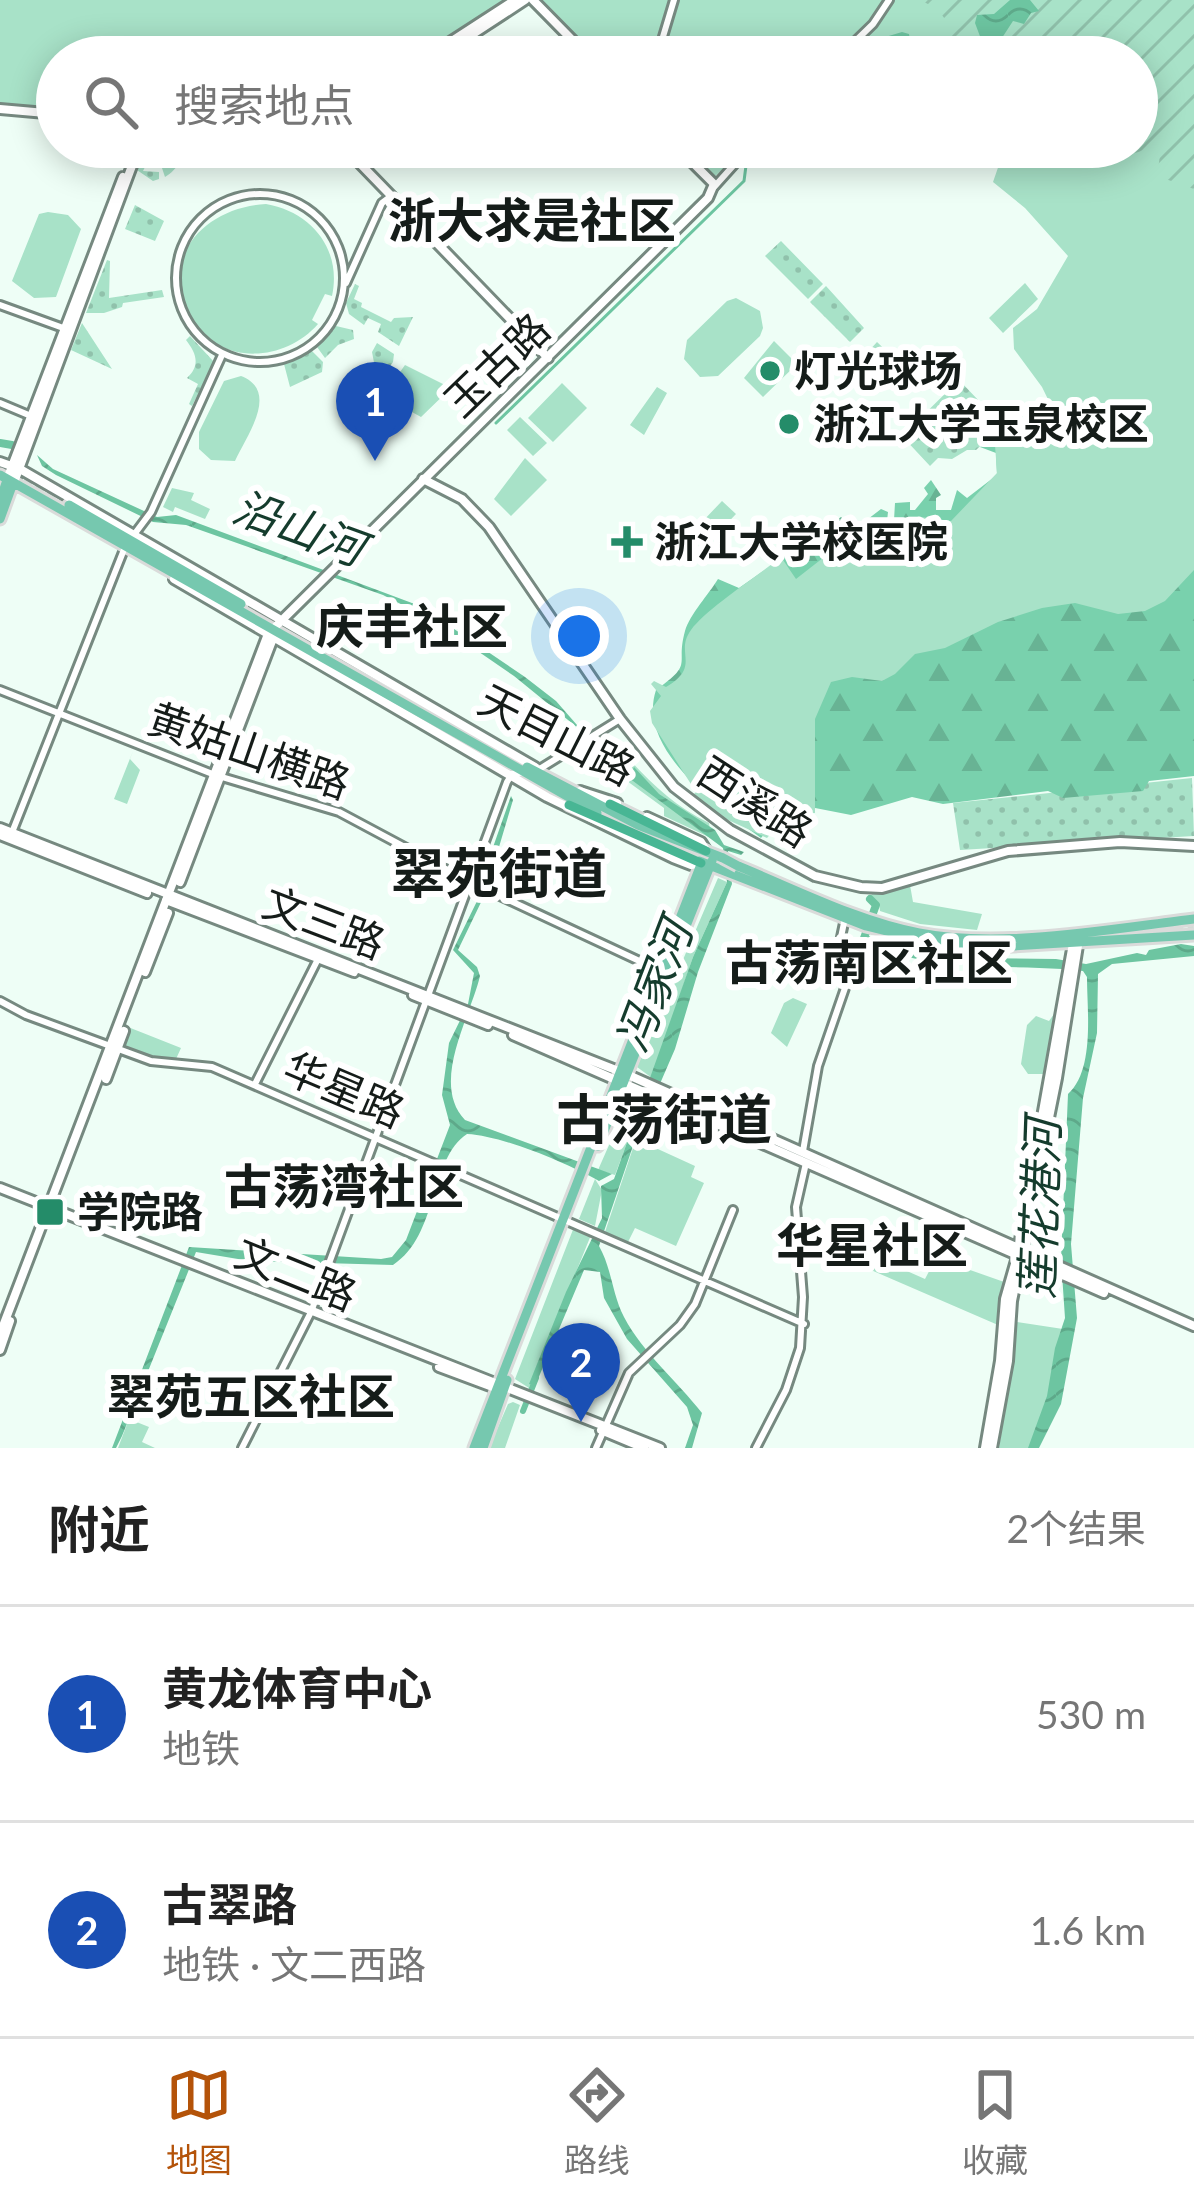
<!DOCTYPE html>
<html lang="zh">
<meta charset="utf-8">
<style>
:root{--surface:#fff;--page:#f6f6f6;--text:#222;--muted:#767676;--line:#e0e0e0;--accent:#b45309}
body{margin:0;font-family:Lato,"Noto Sans SC",sans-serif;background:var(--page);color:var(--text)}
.you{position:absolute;left:579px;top:636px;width:42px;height:42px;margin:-30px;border:9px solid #fff;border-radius:50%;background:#1a73e8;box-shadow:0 0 0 18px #1a73e833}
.badge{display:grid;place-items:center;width:78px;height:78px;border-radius:50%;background:var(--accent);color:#fff;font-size:39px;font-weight:700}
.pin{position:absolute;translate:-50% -99px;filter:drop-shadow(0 3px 6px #0008)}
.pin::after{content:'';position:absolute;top:63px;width:42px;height:36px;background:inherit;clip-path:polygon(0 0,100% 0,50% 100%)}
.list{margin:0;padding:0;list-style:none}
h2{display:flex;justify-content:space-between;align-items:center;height:156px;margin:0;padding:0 48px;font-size:51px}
h2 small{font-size:39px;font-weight:400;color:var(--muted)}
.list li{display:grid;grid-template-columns:78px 1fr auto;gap:36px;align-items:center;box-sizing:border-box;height:216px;padding:0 48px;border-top:3px solid var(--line)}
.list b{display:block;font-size:45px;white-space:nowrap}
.list p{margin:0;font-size:39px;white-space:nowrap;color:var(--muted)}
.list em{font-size:39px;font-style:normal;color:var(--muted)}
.icon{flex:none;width:66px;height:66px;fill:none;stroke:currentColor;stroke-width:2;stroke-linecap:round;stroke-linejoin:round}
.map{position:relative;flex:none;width:1194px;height:1448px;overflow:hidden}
.search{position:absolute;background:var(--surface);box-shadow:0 6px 30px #0003;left:36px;right:36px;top:36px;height:132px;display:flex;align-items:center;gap:30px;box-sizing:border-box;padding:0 42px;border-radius:66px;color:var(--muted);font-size:45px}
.sheet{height:588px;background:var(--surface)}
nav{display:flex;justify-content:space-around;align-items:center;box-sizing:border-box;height:168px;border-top:3px solid var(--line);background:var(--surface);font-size:33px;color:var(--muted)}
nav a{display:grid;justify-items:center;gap:6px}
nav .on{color:var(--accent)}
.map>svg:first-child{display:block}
.grass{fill:url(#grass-dots)}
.forest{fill:url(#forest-firs)}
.park{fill:#a8e2c8}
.garden{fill:url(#garden-furrows)}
.water{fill:url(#water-waves)}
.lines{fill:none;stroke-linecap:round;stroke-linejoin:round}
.stream{stroke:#6dc5a1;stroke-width:3}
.canal{stroke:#6dc5a1;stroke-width:6}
.river{stroke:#6dc5a1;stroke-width:8}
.trunk-tunnel{stroke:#cddcd5;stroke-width:9;stroke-dasharray:9 4.5;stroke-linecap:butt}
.tertiary-casing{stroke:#768980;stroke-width:12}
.secondary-casing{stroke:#768980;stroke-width:14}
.primary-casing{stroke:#dadbda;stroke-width:15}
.trunk-casing{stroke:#dadbda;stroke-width:15}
.tertiary{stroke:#fff;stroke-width:6}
.secondary{stroke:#fff;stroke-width:8}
.primary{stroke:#76c8af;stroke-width:9}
.trunk{stroke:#48b694;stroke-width:9}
.primary-bridge-casing{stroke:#dadbda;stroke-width:15;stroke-linecap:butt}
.primary-bridge{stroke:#76c8af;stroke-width:9}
.poi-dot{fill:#248c69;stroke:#fff;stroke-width:4.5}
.labels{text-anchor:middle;stroke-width:12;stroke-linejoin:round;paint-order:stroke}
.street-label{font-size:42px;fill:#151c19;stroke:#fff}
.poi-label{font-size:42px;font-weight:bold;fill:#151c19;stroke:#fff;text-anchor:start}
.water-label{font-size:45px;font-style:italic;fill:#153c2d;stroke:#fff}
.quarter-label{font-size:48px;font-weight:bold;fill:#151c19;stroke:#fff}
.district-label{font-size:54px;font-weight:bold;fill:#151c19;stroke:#fff}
</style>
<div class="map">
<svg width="1194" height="1448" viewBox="0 0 1194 1448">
<defs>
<pattern id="grass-dots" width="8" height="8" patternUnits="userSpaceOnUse" patternTransform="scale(3)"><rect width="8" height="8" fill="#a8e2c8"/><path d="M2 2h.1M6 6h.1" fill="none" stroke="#90c1ab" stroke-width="1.8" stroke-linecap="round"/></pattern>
<pattern id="forest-firs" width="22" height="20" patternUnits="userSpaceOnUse" patternTransform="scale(3)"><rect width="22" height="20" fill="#79d1ad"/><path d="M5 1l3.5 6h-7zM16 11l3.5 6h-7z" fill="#68b394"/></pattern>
<pattern id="garden-furrows" width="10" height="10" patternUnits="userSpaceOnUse" patternTransform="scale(3)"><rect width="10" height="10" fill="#a8e2c8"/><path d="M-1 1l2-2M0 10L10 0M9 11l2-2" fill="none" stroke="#90c1ab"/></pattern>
<pattern id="water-waves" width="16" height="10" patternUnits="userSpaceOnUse" patternTransform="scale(3)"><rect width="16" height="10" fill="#6dc5a1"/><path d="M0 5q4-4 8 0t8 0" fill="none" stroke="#5ea98a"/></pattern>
</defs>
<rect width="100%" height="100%" fill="#eefef6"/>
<!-- grass -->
<path class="grass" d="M143 147H199C183 154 178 170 165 177L161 165 147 163 143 171 159 172V179L153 181 134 168Z
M135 205 164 221 155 241 125 229Z
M781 241 823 284 808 299 765 256Z
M107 260 110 261 109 298 162 290 164 297 123 303 122 307 104 313H86Z
M355 284 359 286 354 299 362 303 361 307 391 322 394 318 413 317 399 346 378 332 381 324 368 318 364 325 349 314 346 303Z
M826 286 864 328 850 342 810 302Z
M82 323 112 369 71 350Z
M336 326 353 330 354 339 338 345 325 358 317 347Z
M190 336 214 362 192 406 189 404 198 384 187 378C201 365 196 353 186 340Z
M877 342 902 366 890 378 866 354Z
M377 343 394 354 393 362 354 417 351 409C356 395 370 392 377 378L372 352Z
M311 350 323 362 322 372 290 387 284 364Z
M959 380 1002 425 976 450H967L952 459 938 458 930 466 902 436Z
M1192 778 1194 836 960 850 953 803Z"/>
<!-- forest -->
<path class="forest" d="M1194 189V776L1149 781 1143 791 1063 798 1048 791 943 804 912 797 851 815 810 807 778 818 761 838C720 808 636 750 656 690 695 662 675 667 685 631 690 614 709 594 718 579L739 588 841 517 855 529 881 509 888 512 887 521 894 520 895 503 910 502V510H915L928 494 924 488 931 480 941 495 936 498V510H951L957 490 967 498 997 475 996 453 980 447 997 432 1020 433 1039 448 1051 435 1065 443Z"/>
<!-- park -->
<path class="park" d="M0 0H520L432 57H57V111L0 106Z
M527 0H1194V570L1165 601 1145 611 1118 614 1075 603 1042 608 998 622 945 648 915 654 895 674 882 681 852 677 831 682 815 719V813L778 812 774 830 767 838 715 814 692 796 696 792 652 723 650 711 661 696 651 684 654 681 666 687C702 666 674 653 691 630 707 608 758 576 781 557L796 579 860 529 871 550 878 551 921 517 951 521 997 473 995 445 1038 443 1064 432 1042 387 1014 349 1013 328 1037 309 1068 256 1025 208 993 182 1001 159 975 147H1137V57H585Z
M673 147H746L708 183Z
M266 204C312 212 342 250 332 296L325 294 312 320 318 324C285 362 219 367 191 318 156 257 206 207 266 204Z
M48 212 68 215 81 229 56 297 34 298 12 281 39 214Z
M1025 283 1038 299 1003 333 989 318Z
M736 298 760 311 763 328 760 336 718 376 700 377 684 359 687 340 727 301Z
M774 341 797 364 763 397 744 378Z
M405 365 451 388 421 417 383 396Z
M241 376C280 391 247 435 235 461L211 460 199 449V432L224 381Z
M562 383 587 408 553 442 528 418Z
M657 387 667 393 644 435 630 425Z
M520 417 547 443 533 456 507 430Z
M525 458 547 480 511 516 494 499Z
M172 488 194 493 191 500 210 509 205 519 175 507 173 512 163 507Z
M722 501 736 514 715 536 701 523Z
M606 738 611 739C641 773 668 803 709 823L711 838 664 816V808L627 781 592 746Z
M133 751 130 759 140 770 127 804 114 799Z
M718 878 727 882 693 957 652 1078 637 1067Z
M910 885 913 902 982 914 977 930 920 924 880 911 879 904 871 898 872 891 898 890Z
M793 998 807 1004 787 1047 771 1033 784 1003Z
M1054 1014 1044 1074H1028L1021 1064 1027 1025 1036 1016 1049 1021Z
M128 1027 181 1048 176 1059 151 1057 125 1047 123 1041Z
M632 1093 644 1097 615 1175 598 1170Z
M636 1139 695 1166 691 1177 704 1183 676 1246 635 1228 628 1242 605 1232Z
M595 1179 602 1190 595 1226 579 1219Z
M574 1227 591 1235 529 1388 515 1379Z
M864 1252 925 1279 936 1258 1007 1283 998 1325 864 1267Z
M1017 1322 1063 1329 1049 1402 1031 1448H999Z
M513 1402 520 1405 505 1448H489L508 1404Z
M129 1419 149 1427 142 1442 155 1448H118Z"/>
<!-- garden -->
<path class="garden" d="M920 0H1194V189L1157 176 1160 155 1153 147C1122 157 1089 171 1057 161L1050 147H1137V57H946L942 50 952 35C946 15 937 8 920 0Z"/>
<!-- water -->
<path class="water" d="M1010 0H1030L1039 11 1031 13 1024 24 1013 21 1000 41 981 39 975 23 977 15 994 14Z
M902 32 909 34 910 40 896 56 880 57 872 52 882 38Z
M37 455 53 469 157 517 176 515 420 606 525 677 556 701 584 733 514 676 434 621 383 595 186 525 153 522 56 475 42 466Z
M634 767 659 794 715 830 724 845 744 852 741 855 728 851 732 884 698 972 675 1049 633 1146 599 1246C612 1269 612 1294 624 1317 643 1353 677 1381 702 1413L692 1448H685L693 1425 687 1407 627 1339 604 1298 600 1272 584 1270 535 1386 529 1384 566 1292 602 1218 601 1186 614 1179 693 957 727 882 723 848 629 778Z
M511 796 513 800 485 894 458 950 477 967 480 976C470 1018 430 1083 465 1120L612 1174 599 1181C566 1163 504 1136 467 1134 429 1159 439 1235 393 1265L250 1261 196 1252 122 1436 116 1448H112L189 1247 381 1259 392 1257 406 1240 450 1125 442 1095 449 1043 468 1004 474 973 453 950 481 893 485 870Z
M865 937 900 949 958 958 1056 959 1086 964 1137 953 1146 955 1149 950 1181 944 1194 946V956L1112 964 1098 974 1097 1033 1083 1098 1071 1244 1077 1318 1061 1404 1039 1448H1028L1047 1396 1055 1348 1065 1318 1061 1259 1068 1094C1095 1070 1087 1010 1087 977L1083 971 1062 969C998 965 922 971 863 941Z"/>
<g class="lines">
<!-- stream -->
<path class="stream" d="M866 57 872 52
M496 423 744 181 747 158 758 147"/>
<!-- canal -->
<path class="canal" d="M523 1411 536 1378"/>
<!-- river -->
<path class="river" d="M0 443 12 445
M870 899 876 905 864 938 873 942"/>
<!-- trunk-tunnel -->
<path class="trunk-tunnel" d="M0 467 76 507
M236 599 533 771
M517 772 563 802
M590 809 729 868
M1134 934 1194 930"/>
<defs>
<path id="tertiary" d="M646 57 662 40 674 0
M839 57 873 24 889 0
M715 186 750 147
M176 278a84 84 0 1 1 168 0a84 84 0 1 1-168 0Z
M346 283 382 203 390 197
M0 305 66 329
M0 403 31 416
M133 536 151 512 222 355
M0 690 215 775 339 812 470 882 663 972
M538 770 620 719
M11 835 125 547
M0 1001 26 1015 151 1061 212 1067 804 1324
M255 1084 318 959
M803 1151 818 1066 845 988 836 961 845 918
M242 1448 311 1312 507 782 512 774 525 772
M596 1448 629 1373 680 1325 695 1304 733 1210
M756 1448 786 1390 800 1348 803 1297 796 1207 806 1163"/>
<path id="secondary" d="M533 0 589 57
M427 57 515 0
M438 57 525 0
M0 109 57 114
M344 147 548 358
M0 462 20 469 535 767
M423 479 462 499 489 527 620 719 674 787 730 830 815 876 861 887 882 888 1008 851 1120 842 1194 846
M6 482 123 177
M13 485 139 147
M174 579 547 797 673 858 691 865 701 863
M580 791 617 803
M647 817 701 842 706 850
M0 828 626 1074 1194 1326
M0 835 147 893
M180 882 275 633
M166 900 354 972
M145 972 168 913
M413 995 488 1025
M513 1035 1104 1293
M106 1079 124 1031
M0 1188 660 1448
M0 1334 268 634 708 198 714 184 677 147
M0 1350 10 1321
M439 1367 498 1389
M601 1430 644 1448
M985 1448 1000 1361 1005 1299 1017 1257 1074 938
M992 1448 1008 1361 1012 1301 1057 1078 1079 939"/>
<path id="primary" d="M0 475 597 813
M0 501 6 483
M69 505 241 604
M0 519 12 486
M527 767 638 825 723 858
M699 861 866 926 943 945 980 948 1194 935
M738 866C797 890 857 921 919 933 1001 949 1111 929 1194 919
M598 1146 712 861
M474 1448 702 862
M483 1448 507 1380"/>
<path id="trunk" d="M610 804 706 851
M569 805 701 863"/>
</defs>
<!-- tertiary casing -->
<use href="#tertiary" class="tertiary-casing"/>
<!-- secondary casing -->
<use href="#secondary" class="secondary-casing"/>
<!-- primary casing -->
<use href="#primary" class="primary-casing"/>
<!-- trunk casing -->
<use href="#trunk" class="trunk-casing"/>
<!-- tertiary -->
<use href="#tertiary" class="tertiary"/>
<!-- secondary -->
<use href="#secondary" class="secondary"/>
<!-- primary -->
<use href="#primary" class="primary"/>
<!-- trunk -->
<use href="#trunk" class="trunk"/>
<defs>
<path id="primary-bridge" d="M723 858 738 866"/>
</defs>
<!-- primary-bridge casing -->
<use href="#primary-bridge" class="primary-bridge-casing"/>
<!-- primary-bridge -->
<use href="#primary-bridge" class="primary-bridge"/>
</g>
<!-- markers -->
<g class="poi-dot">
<circle cx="770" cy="371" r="12"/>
<circle cx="789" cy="424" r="12"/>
<path d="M621 524h12v12h12v12h-12v12h-12v-12h-12v-12h12z"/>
<rect x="35" y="1197" width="30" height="30" rx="6"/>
</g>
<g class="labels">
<!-- street labels -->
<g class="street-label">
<text transform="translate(497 365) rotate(-44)" y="15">玉古路</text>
<text transform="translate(557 735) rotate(27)" y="15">天目山路</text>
<text transform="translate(249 751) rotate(19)" y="15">黄姑山横路</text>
<text transform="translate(755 802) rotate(33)" y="15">西溪路</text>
<text transform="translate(324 923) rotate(21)" y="15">文三路</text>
<text transform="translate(344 1090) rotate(23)" y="15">华星路</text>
<text transform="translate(296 1274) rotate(22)" y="15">文二路</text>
</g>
<!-- poi labels -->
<g class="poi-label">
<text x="794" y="386">灯光球场</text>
<text x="813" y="439">浙江大学玉泉校区</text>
<text x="654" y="557">浙江大学校医院</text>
<text x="77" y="1227">学院路</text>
</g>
<!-- water labels -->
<g class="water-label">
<text transform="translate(299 528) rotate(20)" y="16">沿山河</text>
<text transform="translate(654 986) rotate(-69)" y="16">冯家河</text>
<text transform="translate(1040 1209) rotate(-88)" y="16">莲花港河</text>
</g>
<!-- quarter labels -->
<g class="quarter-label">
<text x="532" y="238">浙大求是社区</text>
<text x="412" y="644">庆丰社区</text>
<text x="869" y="980">古荡南区社区</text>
<text x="344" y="1204">古荡湾社区</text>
<text x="872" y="1263">华星社区</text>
<text x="251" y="1414">翠苑五区社区</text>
</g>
<!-- district labels -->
<g class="district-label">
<text x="499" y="893">翠苑街道</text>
<text x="664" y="1139">古荡街道</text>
</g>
</g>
</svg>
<div class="you"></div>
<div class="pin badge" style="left:375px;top:461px;background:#1a4fb4">1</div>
<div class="pin badge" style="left:581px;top:1422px;background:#1a4fb4">2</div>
<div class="search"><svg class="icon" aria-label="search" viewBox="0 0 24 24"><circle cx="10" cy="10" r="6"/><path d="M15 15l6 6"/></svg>搜索地点</div>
</div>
<section class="sheet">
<h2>附近<small>2个结果</small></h2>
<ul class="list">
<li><span class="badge" style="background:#1a4fb4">1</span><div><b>黄龙体育中心</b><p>地铁</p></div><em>530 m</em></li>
<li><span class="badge" style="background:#1a4fb4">2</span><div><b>古翠路</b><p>地铁 · 文二西路</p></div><em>1.6 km</em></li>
</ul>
</section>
<nav>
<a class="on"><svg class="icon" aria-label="map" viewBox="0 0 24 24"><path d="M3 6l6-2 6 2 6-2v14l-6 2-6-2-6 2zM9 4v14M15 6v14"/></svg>地图</a>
<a><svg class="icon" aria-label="directions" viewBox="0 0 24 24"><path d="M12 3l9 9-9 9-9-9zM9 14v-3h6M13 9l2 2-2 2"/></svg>路线</a>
<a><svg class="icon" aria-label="saved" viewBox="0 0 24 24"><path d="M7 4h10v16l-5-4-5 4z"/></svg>收藏</a>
</nav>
